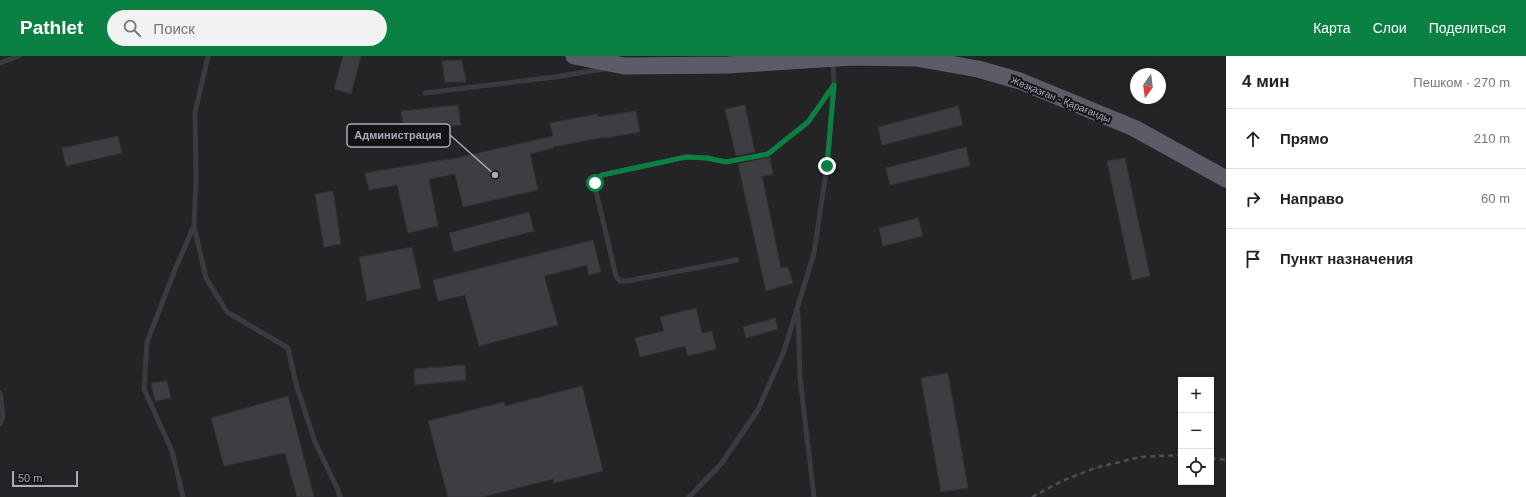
<!DOCTYPE html>
<html lang="ru">
<meta charset="utf-8">
<style>
:root{--surface:#fff;--page:#f2f2f2;--text:#222;--muted:#767676;--line:#e0e0e0;--accent:#0b8043}
body{margin:0;font-family:Helvetica,sans-serif;background:var(--page);color:var(--text)}
.controls{position:absolute;right:12px;bottom:12px;display:grid;overflow:hidden;border-radius:0px;box-shadow:0 2px 6px #0003}
.controls button{width:36px;height:36px;display:grid;place-items:center;padding:0;border:0;border-bottom:1px solid var(--line);background:var(--surface);color:var(--text);font:20px sans-serif}
.compass{position:absolute;left:1130px;top:12px;width:36px;height:36px;border-radius:50%;background:var(--surface);box-shadow:0 2px 6px #0003;rotate:194deg}
.scale{position:absolute;left:12px;bottom:10px;width:66px;box-sizing:border-box;padding-left:4px;border:2px solid #a9aabb;border-top:0;font-size:11px;line-height:14px;white-space:nowrap;color:#a9aabb;-webkit-text-stroke:3px #131315;paint-order:stroke}
.stop{position:absolute;width:12px;height:12px;margin:-9px;border:3px solid #0b8043;border-radius:50%;background:#fff}
.stop.end{background:#0b8043;border-color:#fff;box-shadow:0 1px 4px #0008}
.list{margin:0;padding:0;list-style:none}
h2{display:flex;justify-content:space-between;align-items:center;height:52px;margin:0;padding:0 16px;font-size:17px}
h2 small{font-size:13px;font-weight:400;color:var(--muted)}
.list li{display:grid;grid-template-columns:26px 1fr auto;gap:12px;align-items:center;box-sizing:border-box;height:60px;padding:0 16px;border-top:1px solid var(--line)}
.list b{display:block;font-size:15px;white-space:nowrap}
.list em{font-size:13px;font-style:normal;color:var(--muted)}
.icon{flex:none;width:22px;height:22px;fill:none;stroke:currentColor;stroke-width:2;stroke-linecap:round;stroke-linejoin:round}
.map{position:relative;flex:none;width:1226px;height:441px;overflow:hidden}
header{display:flex;align-items:center;gap:24px;box-sizing:border-box;height:56px;padding:0 20px;background:var(--accent);color:#fff}
header strong{font-size:19px}
nav{display:flex;gap:22px;margin-inline-start:auto;font-size:14px}
.search{width:280px;height:36px;background:var(--page);display:flex;align-items:center;gap:10px;box-sizing:border-box;padding:0 14px;border-radius:22px;color:var(--muted);font-size:15px}
main{display:flex}
aside{flex:1;background:var(--surface)}
.map>svg:first-child{display:block}
.built{fill:#242427;fill-rule:evenodd}
.building{fill:#3d3d42;stroke:#333236}
.lines{fill:none;stroke-linecap:round;stroke-linejoin:round}
.service{stroke:#3b3a41;stroke-width:5}
.trunk{stroke:#5c5c68;stroke-width:17}
.rail{stroke:#4d4d56;stroke-width:2.5;stroke-dasharray:5 4;stroke-linecap:butt}
.route{stroke:#0b8043;stroke-width:5}
.labels{text-anchor:middle;stroke-width:4;stroke-linejoin:round;paint-order:stroke}
.street-label{font-size:10px;fill:#a9aabb;stroke:#131315}
.leader{fill:none;stroke:#a9aabb;stroke-width:1.5}
.callout-dot{fill:#a9aabb;stroke:#131315;stroke-width:1.5}
.callout{fill:#131315;stroke:#a9aabb;stroke-width:1.5}
.callout-label{font-size:11px;text-anchor:middle;font-weight:bold;fill:#a9aabb}
</style>
<header>
<strong>Pathlet</strong>
<div class="search"><svg class="icon" aria-label="search" viewBox="0 0 24 24"><circle cx="10" cy="10" r="6"/><path d="M15 15l6 6"/></svg>Поиск</div>
<nav><a>Карта</a><a>Слои</a><a>Поделиться</a></nav>
</header>
<main>
<div class="map">
<svg width="1226" height="441" viewBox="0 0 1226 441">
<rect width="100%" height="100%" fill="#18181a"/>
<!-- built -->
<path class="built" d="M0 0H1226V441H0ZM1136 18H1160V42H1136ZM1181 324H1211V426H1181Z"/>
<!-- building -->
<path class="building" d="M343 0H361L351 38 334 33Z
M462 4 466 26H445L442 5Z
M458 49 461 69 404 75 401 55Z
M745 49 755 96 736 100 725 53Z
M958 50 963 69 882 89 878 71Z
M636 55 640 76 605 82V81L553 91V92L530 98 538 134 463 151 455 118 429 123 438 170 408 177 397 129 369 134 365 117 448 103V104L553 80 550 67 597 58 598 61Z
M118 80 122 97 66 110 62 92Z
M966 91 970 110 890 129 886 112Z
M770 101 773 119 762 120 781 212 788 211 793 227 766 235 738 108Z
M1125 102 1150 220 1132 224 1107 105Z
M333 135 341 188 324 191 315 138Z
M529 156 534 175 454 196 449 177Z
M918 162 923 180 883 190 879 172Z
M593 184 601 216 589 219 587 209 544 220 558 269 479 290 465 239 438 245 433 224Z
M412 191 421 232 367 245 359 201Z
M696 252 702 277 712 275 716 293 688 300 685 290 640 301 635 282 664 275 660 261Z
M775 262 778 273 746 282 743 271Z
M465 309 466 324 415 329 414 313Z
M948 317 968 432 941 436 921 322Z
M167 325 171 342 155 345 151 327Z
M582 330 603 415 554 427 553 423 482 441H448L428 365 504 346 505 350Z
M288 340 314 441H297L285 397 224 410 211 362Z"/>
<g class="lines">
<!-- service -->
<path class="service" d="M208 0 195 57 196 125 194 170 206 222 227 256 288 292 296 328 315 386 338 434 340 441
M0 7 19 0
M425 37 555 21 604 13
M737 204 627 225H620L616 220 595 131 596 124 602 119 686 101 707 102 726 106 768 98 808 66 834 29 833 5
M798 257 800 322 814 441
M0 337 3 360 0 368
M183 441 172 395 144 333 147 286 176 211 194 170
M689 441 721 408 758 354 784 295 814 197 827 110 834 30"/>
<!-- trunk -->
<path class="trunk" d="M574 0 624 10 728 9 853 1 916 2 978 13 1020 25 1134 72 1226 123"/>
<!-- rail -->
<path class="rail" d="M1211 402 1226 404
M1032 441 1062 425 1095 412 1140 401 1181 399"/>
</g>
<g class="lines">
<!-- route -->
<path class="route" d="M595 127 599 121 602 119 686 101 707 102 726 106 768 98 808 66 834 29 827 110"/>
</g>
<g class="labels">
<!-- street labels -->
<g class="street-label">
<text transform="translate(1061 43) rotate(22)" y="4">Жезқазған - Қарағанды</text>
</g>
</g>
<!-- callouts -->
<path class="leader" d="M495 119L450 79"/>
<circle class="callout-dot" cx="495" cy="119" r="4"/>
<rect class="callout" x="347" y="68" width="103" height="23" rx="4"/>
<g class="callout-label">
<text x="398" y="83">Администрация</text>
</g>
</svg>
<div class="controls">
<button>+</button>
<button>−</button>
<button><svg class="icon" aria-label="locate" viewBox="0 0 24 24"><circle cx="12" cy="12" r="6"/><path d="M12 2v4M12 18v4M2 12h4M18 12h4"/></svg></button>
</div>
<svg class="compass" viewBox="-18 -18 36 36"><path d="M0-13l5 13h-10z" fill="#e53935"/><path d="M0 13l5-13h-10z" fill="#767676"/></svg>
<div class="scale">50 m</div>
<div class="stop" style="left:595px;top:127px"></div>
<div class="stop end" style="left:827px;top:110px"></div>
</div>
<aside>
<h2>4 мин<small>Пешком · 270 m</small></h2>
<ul class="list">
<li><svg class="icon" aria-label="ahead" viewBox="0 0 24 24"><path d="M12 20V5M6 11l6-6 6 6"/></svg><div><b>Прямо</b></div><em>210 m</em></li>
<li><svg class="icon" aria-label="right" viewBox="0 0 24 24"><path d="M7 20v-9h11M14 6l5 5-5 5"/></svg><div><b>Направо</b></div><em>60 m</em></li>
<li><svg class="icon" aria-label="arrive" viewBox="0 0 24 24"><path d="M6 21V4h12l-3 4 3 4H6"/></svg><div><b>Пункт назначения</b></div></li>
</ul>
</aside>
</main>
